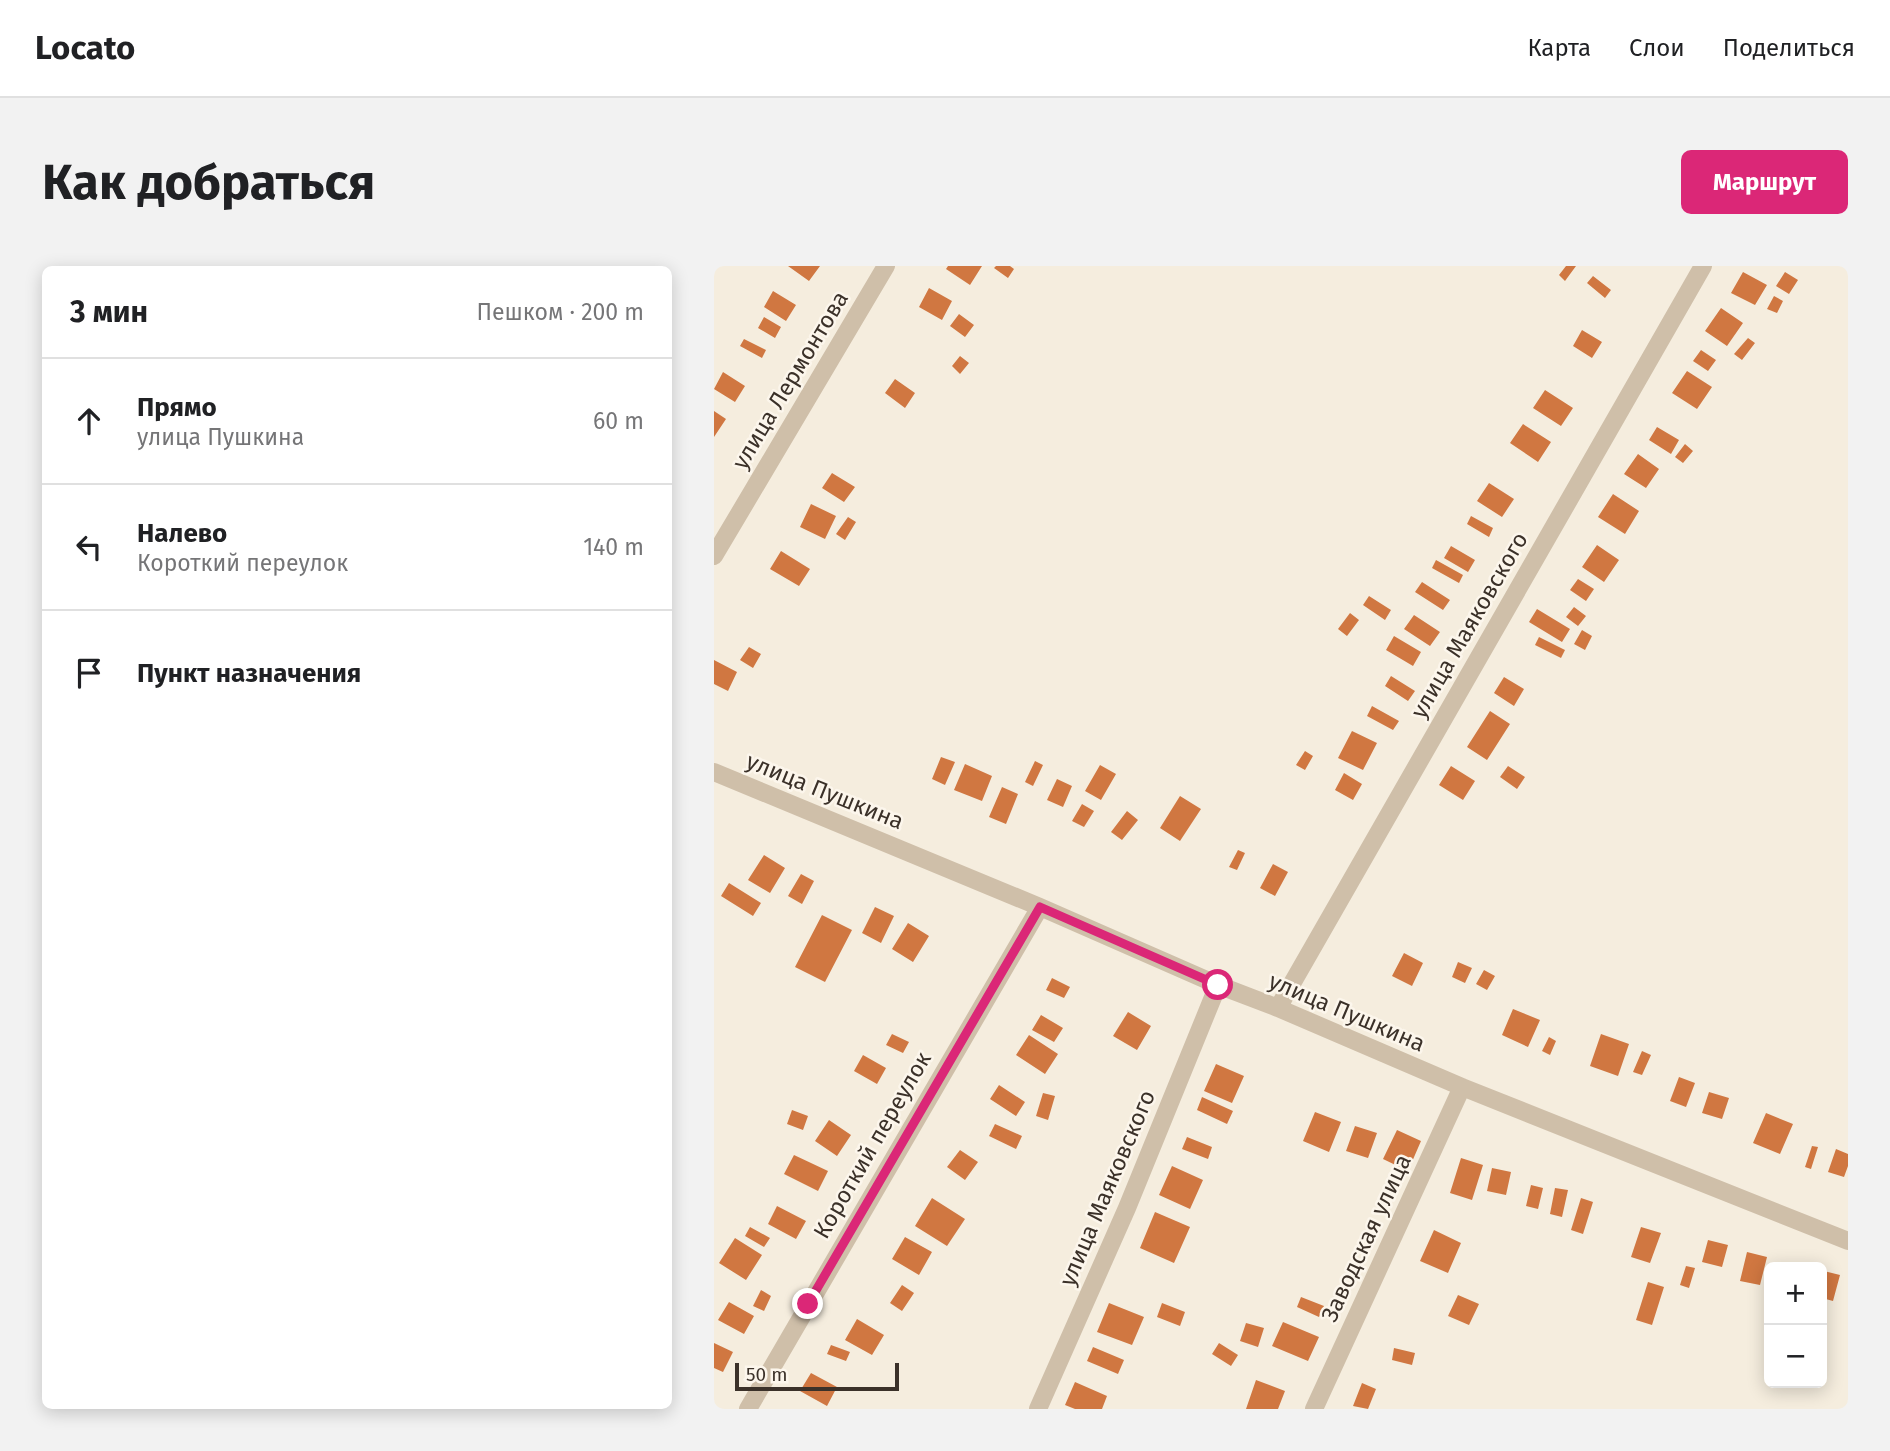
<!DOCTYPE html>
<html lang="ru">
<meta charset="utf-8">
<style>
:root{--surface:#fff;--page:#f2f2f2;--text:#202124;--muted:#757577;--line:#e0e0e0;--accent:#db2777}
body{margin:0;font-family:"Fira Sans",sans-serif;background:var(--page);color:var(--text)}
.controls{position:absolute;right:21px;bottom:21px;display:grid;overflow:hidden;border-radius:10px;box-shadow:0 4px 18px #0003}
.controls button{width:63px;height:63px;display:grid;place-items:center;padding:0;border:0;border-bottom:2px solid var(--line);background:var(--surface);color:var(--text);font:35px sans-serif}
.scale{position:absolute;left:21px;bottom:18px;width:164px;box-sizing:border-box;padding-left:7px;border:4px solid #3b3129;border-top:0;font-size:19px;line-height:24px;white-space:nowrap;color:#3b3129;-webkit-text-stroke:5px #fcf6ec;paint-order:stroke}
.stop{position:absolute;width:21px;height:21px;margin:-16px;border:5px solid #db2777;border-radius:50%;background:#fff}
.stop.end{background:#db2777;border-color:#fff;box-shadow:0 2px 7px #0008}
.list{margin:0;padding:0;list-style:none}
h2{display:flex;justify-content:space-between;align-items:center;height:91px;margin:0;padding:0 28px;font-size:30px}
h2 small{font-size:23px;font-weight:400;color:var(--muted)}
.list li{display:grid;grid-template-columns:46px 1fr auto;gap:21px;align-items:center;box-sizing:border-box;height:126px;padding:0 28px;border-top:2px solid var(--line)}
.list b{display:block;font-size:26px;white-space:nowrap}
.list p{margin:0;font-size:23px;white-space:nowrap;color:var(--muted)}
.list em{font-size:23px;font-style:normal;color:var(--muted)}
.icon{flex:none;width:38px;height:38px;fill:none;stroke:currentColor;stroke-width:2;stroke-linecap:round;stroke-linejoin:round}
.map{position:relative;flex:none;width:1134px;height:1143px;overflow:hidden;border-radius:10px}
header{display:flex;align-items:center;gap:42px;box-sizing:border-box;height:98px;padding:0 35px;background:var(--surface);border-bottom:2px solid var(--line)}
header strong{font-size:33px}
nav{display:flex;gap:38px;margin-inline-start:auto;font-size:24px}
.intro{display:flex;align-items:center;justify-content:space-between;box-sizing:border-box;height:168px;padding:0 42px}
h1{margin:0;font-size:49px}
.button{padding:18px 32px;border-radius:10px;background:var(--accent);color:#fff;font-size:24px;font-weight:700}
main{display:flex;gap:42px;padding:0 42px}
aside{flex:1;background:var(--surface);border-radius:10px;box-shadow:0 4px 18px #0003}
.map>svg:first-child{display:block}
.building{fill:#d07741}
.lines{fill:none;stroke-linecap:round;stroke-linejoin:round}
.minor{stroke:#cfbfa9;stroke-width:18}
.route{stroke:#db2777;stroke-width:9}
.labels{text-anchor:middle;stroke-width:5;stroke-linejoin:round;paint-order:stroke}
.street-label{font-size:23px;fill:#3b3129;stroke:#fcf6ec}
</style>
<header>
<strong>Locato</strong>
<nav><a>Карта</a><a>Слои</a><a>Поделиться</a></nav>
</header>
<div class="intro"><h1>Как добраться</h1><a class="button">Маршрут</a></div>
<main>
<aside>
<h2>3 мин<small>Пешком · 200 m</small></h2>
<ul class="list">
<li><svg class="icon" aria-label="ahead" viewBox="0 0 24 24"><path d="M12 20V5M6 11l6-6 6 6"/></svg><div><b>Прямо</b><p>улица Пушкина</p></div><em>60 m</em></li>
<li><svg class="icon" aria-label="left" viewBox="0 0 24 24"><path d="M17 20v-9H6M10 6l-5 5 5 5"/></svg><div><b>Налево</b><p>Короткий переулок</p></div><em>140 m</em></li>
<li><svg class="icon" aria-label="arrive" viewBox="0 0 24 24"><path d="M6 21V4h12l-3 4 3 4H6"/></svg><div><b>Пункт назначения</b></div></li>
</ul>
</aside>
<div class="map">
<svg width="1134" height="1143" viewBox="0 0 1134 1143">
<rect width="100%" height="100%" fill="#f5edde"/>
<!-- building -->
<path class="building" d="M74 0H106L95 15Z
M234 0H268L256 19 232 3Z
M282 0H296L300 3 294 12 280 2Z
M852 0H862L851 15 845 9Z
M1029 6 1053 19 1041 39 1017 27Z
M1071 6 1084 14 1075 28 1062 20Z
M879 10 897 24 891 32 873 17Z
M215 22 238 35 228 54 205 41Z
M59 25 82 39 72 55 50 41Z
M1060 30 1069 35 1063 47 1053 43Z
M1007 42 1029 57 1013 80 991 65Z
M245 48 260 59 251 71 236 60Z
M50 51 67 61 61 72 44 62Z
M868 64 888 76 878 92 859 80Z
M1034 72 1041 77 1028 94 1020 88Z
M30 73 52 84 48 92 26 80Z
M987 84 1002 94 994 105 979 95Z
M246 90 255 97 246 108 238 100Z
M973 105 998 121 983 143 958 127Z
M9 106 31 120 21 136 0 123Z
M181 113 201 127 191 142 171 127Z
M831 124 859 142 847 160 819 142Z
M0 145 12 153 0 171Z
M809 158 837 176 824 196 796 177Z
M943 161 965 174 957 188 935 174Z
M971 178 979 185 969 197 961 191Z
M924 188 945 203 932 222 910 208Z
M118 207 141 221 130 236 108 222Z
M775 217 800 233 788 251 763 235Z
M899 228 925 245 911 268 884 251Z
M97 238 122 250 111 273 86 261Z
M757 250 779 262 775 271 753 258Z
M134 251 142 256 131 274 122 268Z
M883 279 905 294 890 316 868 301Z
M737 280 761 294 754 306 730 292Z
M67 285 96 303 85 320 56 303Z
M722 294 749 309 745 317 718 302Z
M864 313 880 323 872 335 856 324Z
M708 316 736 334 729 344 701 326Z
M655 330 677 344 671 354 649 339Z
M860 341 872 350 864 360 852 351Z
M823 343 856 363 848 376 815 356Z
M636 347 645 354 633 370 624 363Z
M700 349 726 366 716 380 690 363Z
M868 364 878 370 871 384 860 378Z
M680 370 707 386 699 400 672 384Z
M825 371 851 384 847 392 821 379Z
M35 381 47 388 39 402 26 394Z
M0 394 23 406 14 425 0 418Z
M677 410 701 425 694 435 671 420Z
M790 411 810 423 800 440 780 427Z
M658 440 685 455 679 464 653 450Z
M776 445 796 458 773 494 753 481Z
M638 465 663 477 649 504 624 492Z
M591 485 599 490 591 504 582 499Z
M227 491 241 496 231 519 218 513Z
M321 495 329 499 319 520 311 516Z
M251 498 278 510 268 535 240 524Z
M386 499 402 508 387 534 371 525Z
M737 500 761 515 749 534 725 519Z
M794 500 811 511 803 523 786 511Z
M630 507 648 518 639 534 621 524Z
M343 513 358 520 349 541 333 534Z
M288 521 304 528 292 558 275 551Z
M466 530 487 543 466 575 446 562Z
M368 538 380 545 370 561 358 555Z
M413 545 424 554 408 574 397 566Z
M524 584 531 587 523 604 515 601Z
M50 589 71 602 56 627 34 614Z
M559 598 574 606 561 630 546 622Z
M87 608 100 615 88 638 74 630Z
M15 617 47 637 39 650 7 630Z
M161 641 180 650 167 677 148 667Z
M108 649 138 664 111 716 81 701Z
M194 657 215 670 199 696 178 683Z
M690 687 709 697 698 720 678 710Z
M744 696 758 702 751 717 738 711Z
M770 704 781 710 773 724 762 718Z
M338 712 356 721 350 732 332 724Z
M799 743 826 754 814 781 788 769Z
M414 746 437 760 423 784 399 770Z
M327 749 349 762 340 776 318 764Z
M178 768 195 776 189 787 172 779Z
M887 768 915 778 904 810 876 800Z
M315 769 344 788 331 808 302 789Z
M835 771 842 775 836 789 828 785Z
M928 785 937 789 928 809 919 806Z
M149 789 172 802 163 818 140 805Z
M502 798 530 810 518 837 490 825Z
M965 811 981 817 972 841 956 835Z
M285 819 311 836 302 850 276 833Z
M995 826 1015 832 1008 853 988 847Z
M329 827 341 830 334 854 322 850Z
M488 831 519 845 513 858 483 844Z
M78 844 94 850 89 864 73 858Z
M601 846 627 856 615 886 589 875Z
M1052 847 1079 858 1066 888 1039 877Z
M115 854 137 869 123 890 101 875Z
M281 858 308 870 302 883 275 870Z
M641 860 663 867 654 892 632 885Z
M683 864 707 875 694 905 669 893Z
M473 871 498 881 494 893 468 883Z
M1098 880 1104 881 1097 903 1091 901Z
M1122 883 1134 888V900L1130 911 1114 906Z
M246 884 264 896 251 914 233 901Z
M80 889 114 905 104 925 70 908Z
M747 892 769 899 758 934 736 927Z
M458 900 489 914 476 943 445 929Z
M778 902 797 906 792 929 773 925Z
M817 919 829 922 824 943 812 940Z
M841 922 854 924 848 951 836 948Z
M218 932 251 953 233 980 201 960Z
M867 932 879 936 869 968 857 964Z
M63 940 92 955 82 973 54 958Z
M441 946 476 961 460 997 426 982Z
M36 961 56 972 50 981 31 970Z
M927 961 947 967 936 997 917 991Z
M720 964 747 977 734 1007 706 995Z
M191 971 218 986 205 1009 178 993Z
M21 972 48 989 32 1014 5 997Z
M994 974 1014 979 1008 1001 988 996Z
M1033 986 1053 991 1046 1019 1026 1015Z
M972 1000 981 1002 975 1022 966 1019Z
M1110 1005 1126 1009 1119 1035 1108 1032Z
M934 1016 950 1021 938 1059 922 1054Z
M188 1019 200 1027 188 1045 176 1037Z
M47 1024 57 1030 50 1045 39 1040Z
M744 1029 765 1038 755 1059 734 1050Z
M587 1031 610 1040 605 1051 583 1041Z
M15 1036 40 1050 30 1068 4 1054Z
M395 1037 430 1051 418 1079 383 1066Z
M448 1037 471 1046 466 1060 443 1051Z
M143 1053 170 1069 158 1089 131 1074Z
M569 1056 605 1071 594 1095 558 1080Z
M532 1057 550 1062 544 1081 526 1075Z
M0 1077 19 1086 9 1106 0 1102Z
M505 1077 524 1089 517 1100 498 1088Z
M117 1079 136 1086 132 1095 113 1088Z
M379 1081 410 1094 404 1108 373 1095Z
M680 1082 701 1087 698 1099 678 1094Z
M97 1107 123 1121 113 1140 86 1125Z
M542 1114 571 1125 564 1143H532Z
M361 1116 393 1130 388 1143H361L351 1139Z
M648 1117 662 1123 654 1143 639 1140Z"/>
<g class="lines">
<!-- minor -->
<path class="minor" d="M0 290 172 0
M0 506 326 641 504 719 564 742 748 821 1134 975
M564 742 989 0
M34 1143 326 641
M324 1143 413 942 504 719
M600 1143 748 821"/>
</g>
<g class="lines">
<!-- route -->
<path class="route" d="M94 1038 326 641 504 719"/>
</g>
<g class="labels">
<!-- street labels -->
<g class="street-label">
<text transform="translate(76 114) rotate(-59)" y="8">улица Лермонтова</text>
<text transform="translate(755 359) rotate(-60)" y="8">улица Маяковского</text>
<text transform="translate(111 525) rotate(22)" y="8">улица Пушкина</text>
<text transform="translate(633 746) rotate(23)" y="8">улица Пушкина</text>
<text transform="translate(158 879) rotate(-60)" y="8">Короткий переулок</text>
<text transform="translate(393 922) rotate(-67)" y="8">улица Маяковского</text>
<text transform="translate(652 972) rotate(-65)" y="8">Заводская улица</text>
</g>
</g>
</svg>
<div class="controls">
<button>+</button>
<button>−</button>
</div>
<div class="scale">50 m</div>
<div class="stop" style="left:504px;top:719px"></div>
<div class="stop end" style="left:94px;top:1038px"></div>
</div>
</main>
